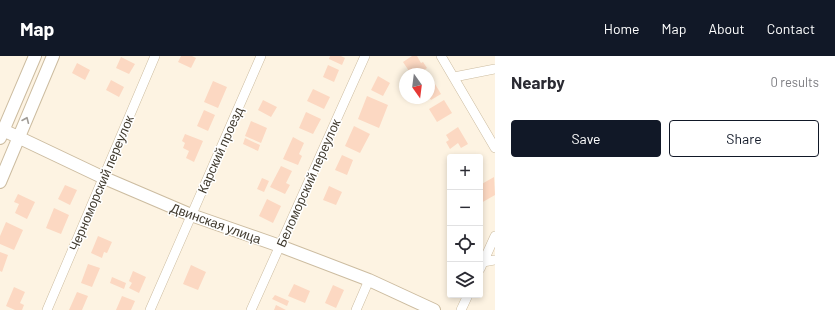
<!DOCTYPE html>
<meta charset="utf-8">
<style>
:root{--surface:#fff;--page:#f7f7f7;--text:#2b2b33;--muted:#7c7c81;--line:#e1e1e2;--accent:#111827}
body{margin:0;font-family:Barlow,sans-serif;background:var(--page);color:var(--text)}
.controls{position:absolute;right:12px;bottom:12px;display:grid;overflow:hidden;border-radius:4px;box-shadow:0 2px 6px #0003}
.controls button{width:36px;height:36px;display:grid;place-items:center;padding:0;border:0;border-bottom:1px solid var(--line);background:var(--surface);color:var(--text);font:20px sans-serif}
.compass{position:absolute;left:399px;top:12px;width:36px;height:36px;border-radius:50%;background:var(--surface);box-shadow:0 2px 6px #0003;rotate:166deg}
.list{margin:0;padding:0;list-style:none}
h2{display:flex;justify-content:space-between;align-items:center;height:52px;margin:0;padding:0 16px;font-size:17px}
h2 small{font-size:13px;font-weight:400;color:var(--muted)}
.actions{display:flex;gap:8px;padding:12px 16px}
.actions a{flex:1;padding:9px 0;border:1px solid var(--accent);border-radius:4px;text-align:center;font-size:14px;color:var(--accent)}
.actions .main{background:var(--accent);color:#fff}
.icon{flex:none;width:22px;height:22px;fill:none;stroke:currentColor;stroke-width:2;stroke-linecap:round;stroke-linejoin:round}
.map{position:relative;flex:none;width:495px;height:254px;overflow:hidden}
header{display:flex;align-items:center;gap:24px;box-sizing:border-box;height:56px;padding:0 20px;background:var(--accent);color:#fff}
header strong{font-size:19px}
nav{display:flex;gap:22px;margin-inline-start:auto;font-size:14px}
main{display:flex}
aside{flex:1;background:var(--surface)}
.map>svg:first-child{display:block}
.building{fill:#fcd8c2}
.lines{fill:none;stroke-linecap:round;stroke-linejoin:round}
.minor-casing{stroke:#ccbca0;stroke-width:10}
.tertiary-casing{stroke:#ccbca0;stroke-width:14}
.minor{stroke:#fff;stroke-width:9}
.tertiary{stroke:#fff;stroke-width:12}
.oneway{stroke:#a09c96}
.labels{text-anchor:middle;stroke-width:3;stroke-linejoin:round;paint-order:stroke}
.street-label{font-size:13px;fill:#403a2e;stroke:#fff}
</style>
<header>
<strong>Map</strong>
<nav><a>Home</a><a>Map</a><a>About</a><a>Contact</a></nav>
</header>
<main>
<div class="map">
<svg width="495" height="254" viewBox="0 0 495 254">
<rect width="100%" height="100%" fill="#fdf3e2"/>
<!-- building -->
<path class="building" d="M181 0H192L196 2 191 12 178 6Z
M330 0H341L345 2 342 9 329 3Z
M412 0H417L421 7 423 6 427 12 418 18H411L403 6Z
M121 1 135 8 129 18 116 12Z
M77 7 90 14 85 24 72 17Z
M328 9 339 14 334 26 323 21Z
M378 20 390 27 383 40 371 34Z
M432 23 441 38 431 44 429 41V25Z
M111 24 124 31 119 41 106 34Z
M213 25 227 31 218 52 204 46Z
M313 33 330 41 324 53 307 45Z
M367 40 388 49 379 72 358 63Z
M263 44 277 51 271 61 258 54Z
M444 44 452 57 437 66 429 53Z
M204 54 215 59 208 75 197 70Z
M306 56 321 63 313 78 299 72Z
M251 65 267 72 261 87 245 80Z
M354 70 370 78 360 97 345 90Z
M458 71 468 88 461 92 458 87 450 93 446 86 449 84 446 79Z
M185 78 203 85 194 106 186 102 189 95 183 92 185 87 182 85Z
M293 81 304 87 299 98 302 100 298 109 283 103Z
M245 82 260 89 258 95 243 88Z
M342 99 353 104 347 119 335 114Z
M281 110 292 115 286 127 290 129 285 138 270 131Z
M494 121 495 139 481 147 480 129Z
M262 122 269 125 264 136 257 133Z
M65 129 77 134 70 149 58 143Z
M329 130 342 136 336 149 323 144Z
M18 138 35 146 27 163 15 157 19 148 14 146Z
M267 143 281 150 273 167 259 160Z
M54 152 69 159 61 178 46 172Z
M6 166 23 174 14 194 0 188V180Z
M98 180 112 186 107 197 104 196 102 202 91 197Z
M0 196 8 199 2 216 0 215Z
M88 208 100 212 92 231 81 227Z
M191 209 206 216 198 234 183 228Z
M133 215 146 221 139 237 129 232 132 227 129 225Z
M112 221 126 227 124 233 110 227Z
M294 228 310 235 305 247 288 240Z
M333 229 344 234 336 252 325 247Z
M14 231 25 236 20 247 24 249 22 254H15L6 250Z
M77 236 88 240 82 254H69Z
M275 239 289 245 287 250 272 243Z
M122 240 135 245 131 254H116Z
M276 249 286 254H274Z"/>
<g class="lines">
<defs>
<path id="minor" d="M441 0 495 92
M454 21 495 13
M483 206 495 204
M480 213 495 180
M47 254 155 0
M150 254 261 0
M251 254 365 0
M356 254 369 224
M461 254 468 239"/>
<path id="tertiary" d="M3 74 102 121 191 159 280 190 369 224 434 254
M0 82 35 0
M0 126 53 0"/>
</defs>
<!-- minor casing -->
<use href="#minor" class="minor-casing"/>
<!-- tertiary casing -->
<use href="#tertiary" class="tertiary-casing"/>
<!-- minor -->
<use href="#minor" class="minor"/>
<!-- tertiary -->
<use href="#tertiary" class="tertiary"/>
</g>
<!-- one-way arrows -->
<defs><path id="oneway-chevron" d="M-2-3.5L2.5 0L-2 3.5" fill="none" stroke-width="1.6" stroke-linecap="round" stroke-linejoin="round"/></defs>
<use class="oneway" href="#oneway-chevron" transform="translate(26 64) rotate(-67)"/>
<g class="labels">
<!-- street labels -->
<g class="street-label">
<text transform="translate(220 94) rotate(-66)" y="5">Карский проезд</text>
<text transform="translate(101 127) rotate(-67)" y="5">Черноморский переулок</text>
<text transform="translate(308 127) rotate(-66)" y="5">Беломорский переулок</text>
<text transform="translate(216 167) rotate(20)" y="5">Двинская улица</text>
</g>
</g>
</svg>
<div class="controls">
<button>+</button>
<button>−</button>
<button><svg class="icon" aria-label="locate" viewBox="0 0 24 24"><circle cx="12" cy="12" r="6"/><path d="M12 2v4M12 18v4M2 12h4M18 12h4"/></svg></button>
<button><svg class="icon" aria-label="layers" viewBox="0 0 24 24"><path d="M12 4l9 5-9 5-9-5zM3 14l9 5 9-5"/></svg></button>
</div>
<svg class="compass" viewBox="-18 -18 36 36"><path d="M0-13l5 13h-10z" fill="#e53935"/><path d="M0 13l5-13h-10z" fill="#7c7c81"/></svg>
</div>
<aside>
<h2>Nearby<small>0 results</small></h2>
<ul class="list">
</ul>
<div class="actions"><a class="main">Save</a><a>Share</a></div>
</aside>
</main>
